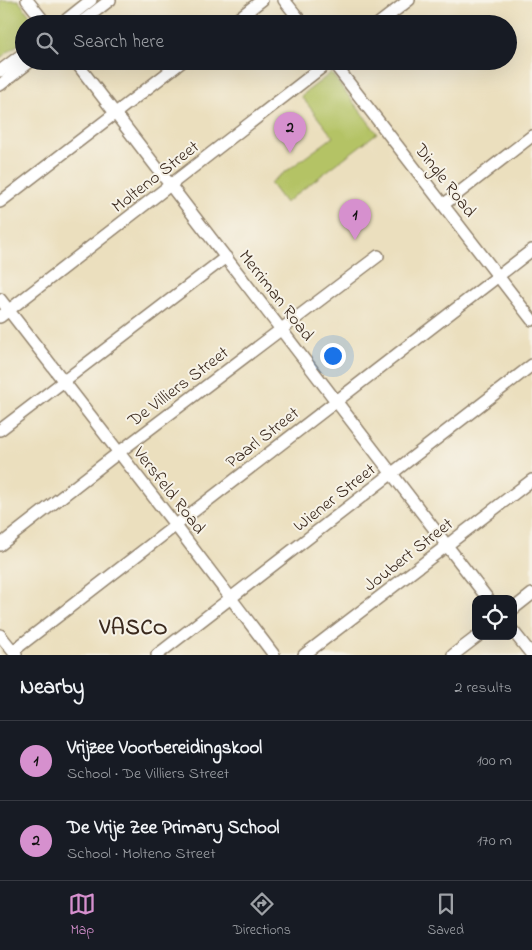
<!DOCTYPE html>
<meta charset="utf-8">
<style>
:root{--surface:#171b24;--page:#242831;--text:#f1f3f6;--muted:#9ea1a6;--line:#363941;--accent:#d690ce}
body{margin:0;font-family:"Indie Flower",sans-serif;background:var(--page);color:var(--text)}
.controls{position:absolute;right:15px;bottom:15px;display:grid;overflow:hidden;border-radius:10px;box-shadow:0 5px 20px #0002}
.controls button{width:45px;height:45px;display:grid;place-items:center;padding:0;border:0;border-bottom:1px solid var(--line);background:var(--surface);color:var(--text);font:25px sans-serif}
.you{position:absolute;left:332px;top:355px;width:18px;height:18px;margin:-12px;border:4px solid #fff;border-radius:50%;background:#1a73e8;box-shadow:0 0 0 8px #1a73e833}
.badge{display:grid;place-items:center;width:32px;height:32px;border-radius:50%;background:var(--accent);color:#111;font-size:16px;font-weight:700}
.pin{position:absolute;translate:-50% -41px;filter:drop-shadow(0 1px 2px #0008)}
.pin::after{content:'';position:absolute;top:26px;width:18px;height:15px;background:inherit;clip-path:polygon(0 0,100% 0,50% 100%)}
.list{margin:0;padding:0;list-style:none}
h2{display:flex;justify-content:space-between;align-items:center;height:65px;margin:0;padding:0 20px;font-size:21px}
h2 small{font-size:16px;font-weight:400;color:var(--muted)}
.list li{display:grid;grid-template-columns:32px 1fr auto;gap:15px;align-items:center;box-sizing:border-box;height:80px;padding:0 20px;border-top:1px solid var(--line)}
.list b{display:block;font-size:19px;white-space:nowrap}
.list p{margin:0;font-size:16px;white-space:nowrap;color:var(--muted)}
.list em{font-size:16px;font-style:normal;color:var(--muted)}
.icon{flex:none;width:28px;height:28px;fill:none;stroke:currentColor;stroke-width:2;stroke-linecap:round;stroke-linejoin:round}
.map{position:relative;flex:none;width:532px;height:655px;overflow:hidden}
.search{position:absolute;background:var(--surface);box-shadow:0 5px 20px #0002;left:15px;right:15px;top:15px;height:55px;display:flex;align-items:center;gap:12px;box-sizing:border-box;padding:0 18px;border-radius:28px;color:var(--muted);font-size:19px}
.sheet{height:225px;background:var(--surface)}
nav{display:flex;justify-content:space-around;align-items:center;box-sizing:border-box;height:70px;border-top:1px solid var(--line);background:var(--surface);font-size:14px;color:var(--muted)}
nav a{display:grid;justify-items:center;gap:2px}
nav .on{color:var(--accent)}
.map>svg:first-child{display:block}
.green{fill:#b4c365;stroke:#787642}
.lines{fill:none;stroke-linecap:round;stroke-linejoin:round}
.minor-casing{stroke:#93846e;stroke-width:14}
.minor{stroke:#fff;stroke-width:11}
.labels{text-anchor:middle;stroke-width:4;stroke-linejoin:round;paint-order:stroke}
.street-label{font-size:18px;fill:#3b2a1e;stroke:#f7f3e8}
.district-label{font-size:22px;font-weight:bold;letter-spacing:1px;fill:#3b2a1e;stroke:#f7f3e8}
</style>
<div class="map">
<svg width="532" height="655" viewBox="0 0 532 655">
<rect width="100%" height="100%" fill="#f7f3e8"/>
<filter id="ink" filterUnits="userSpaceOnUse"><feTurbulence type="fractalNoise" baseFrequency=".02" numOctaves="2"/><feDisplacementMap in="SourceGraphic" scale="10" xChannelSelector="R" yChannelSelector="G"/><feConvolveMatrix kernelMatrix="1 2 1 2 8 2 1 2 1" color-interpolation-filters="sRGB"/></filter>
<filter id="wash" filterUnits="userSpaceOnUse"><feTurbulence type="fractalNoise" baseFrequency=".0096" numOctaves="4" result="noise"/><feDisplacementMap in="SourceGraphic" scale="20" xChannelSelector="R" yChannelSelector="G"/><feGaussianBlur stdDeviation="1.12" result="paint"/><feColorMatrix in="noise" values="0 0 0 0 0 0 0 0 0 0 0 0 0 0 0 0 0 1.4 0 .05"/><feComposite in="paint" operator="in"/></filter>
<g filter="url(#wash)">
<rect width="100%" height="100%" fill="#ebdfbe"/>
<!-- green -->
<path class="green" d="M0 0H18L36 24H24V40L0 58Z
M331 73 377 133 285 203 270 183 333 137 301 96Z"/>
</g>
<g filter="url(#ink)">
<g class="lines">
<defs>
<path id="minor" d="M27 0 46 24
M284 0 303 24
M61 24 91 0
M79 24 110 0
M231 24 262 0
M378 24 409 0
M75 61 488 599
M332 61 532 320
M0 71 24 53
M0 85 31 61
M0 202 183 61
M443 205 532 136
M0 299 176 526 274 655
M0 317 330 61
M0 430 226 257
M0 545 118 453 378 256
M513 609 532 594
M513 631 532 655
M0 635 16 655
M13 651 532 250
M157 655 532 365
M304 655 532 480
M453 655 478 636"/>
</defs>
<!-- minor casing -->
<use href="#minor" class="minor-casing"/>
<!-- minor -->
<use href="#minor" class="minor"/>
</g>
</g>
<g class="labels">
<!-- street labels -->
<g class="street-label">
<text transform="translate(155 176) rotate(-38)" y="6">Molteno Street</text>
<text transform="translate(446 180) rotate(52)" y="6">Dingle Road</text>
<text transform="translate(277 295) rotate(52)" y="6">Merriman Road</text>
<text transform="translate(178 386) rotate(-37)" y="6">De Villiers Street</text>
<text transform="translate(262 437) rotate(-38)" y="6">Paarl Street</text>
<text transform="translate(170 490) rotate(52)" y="6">Versfeld Road</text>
<text transform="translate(334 497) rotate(-38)" y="6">Wiener Street</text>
<text transform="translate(408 554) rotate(-38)" y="6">Joubert Street</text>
</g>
<!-- district labels -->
<g class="district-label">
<text x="134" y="634">VASCO</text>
</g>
</g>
</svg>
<div class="controls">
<button><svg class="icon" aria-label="locate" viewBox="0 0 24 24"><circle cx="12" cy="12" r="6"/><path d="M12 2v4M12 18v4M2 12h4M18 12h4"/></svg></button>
</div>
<div class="you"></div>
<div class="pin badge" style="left:355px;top:240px">1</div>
<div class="pin badge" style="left:290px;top:153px">2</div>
<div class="search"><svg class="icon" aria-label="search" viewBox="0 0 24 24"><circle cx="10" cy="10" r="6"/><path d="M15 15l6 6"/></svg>Search here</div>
</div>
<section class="sheet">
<h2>Nearby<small>2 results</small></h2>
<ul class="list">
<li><span class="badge">1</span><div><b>Vrijzee Voorbereidingskool</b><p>School · De Villiers Street</p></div><em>100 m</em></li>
<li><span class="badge">2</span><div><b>De Vrije Zee Primary School</b><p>School · Molteno Street</p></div><em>170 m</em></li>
</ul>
</section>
<nav>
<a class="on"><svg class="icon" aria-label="map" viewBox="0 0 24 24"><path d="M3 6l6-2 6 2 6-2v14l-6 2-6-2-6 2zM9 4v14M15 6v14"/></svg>Map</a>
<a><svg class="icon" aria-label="directions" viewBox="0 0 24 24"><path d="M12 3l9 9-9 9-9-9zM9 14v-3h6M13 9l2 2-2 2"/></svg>Directions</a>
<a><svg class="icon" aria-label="saved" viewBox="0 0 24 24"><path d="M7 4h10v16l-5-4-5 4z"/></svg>Saved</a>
</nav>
